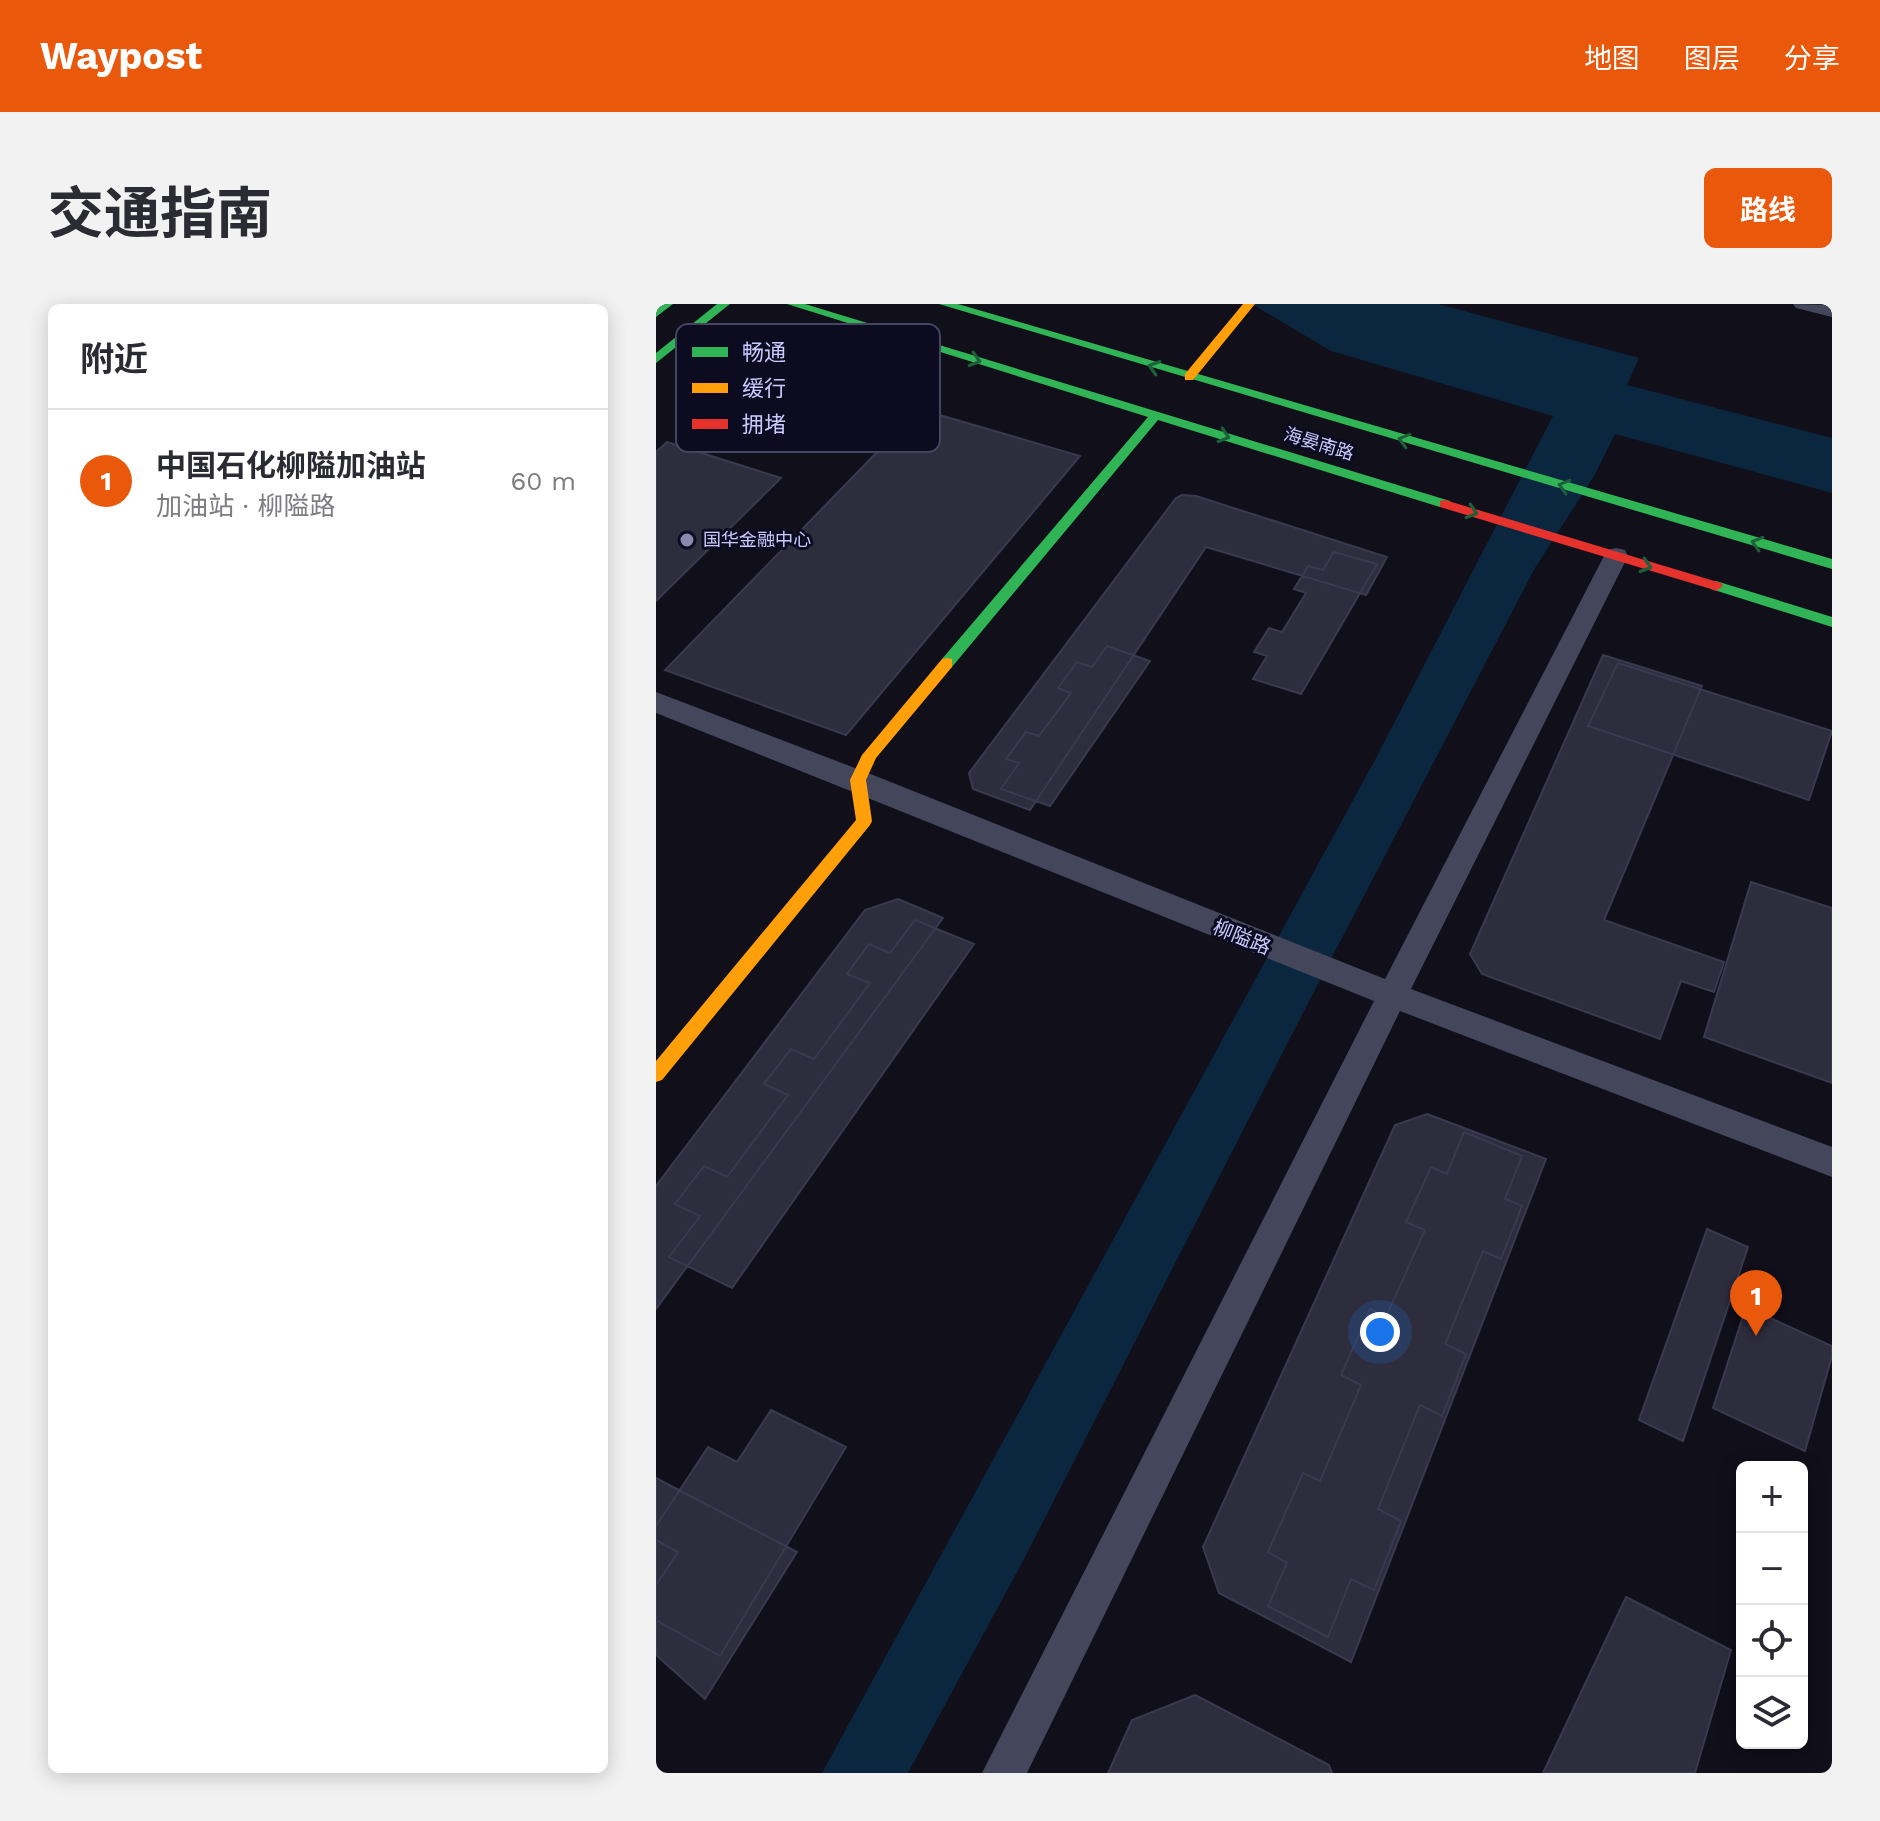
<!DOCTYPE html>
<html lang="zh">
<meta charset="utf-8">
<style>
:root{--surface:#fff;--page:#f2f2f3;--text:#2b2b33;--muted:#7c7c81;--line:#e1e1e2;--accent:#ea580c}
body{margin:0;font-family:"Work Sans","Noto Sans SC",sans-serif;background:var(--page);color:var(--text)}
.controls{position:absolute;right:24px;bottom:24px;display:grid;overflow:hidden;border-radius:12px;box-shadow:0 4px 20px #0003}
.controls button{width:72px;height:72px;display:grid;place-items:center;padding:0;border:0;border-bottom:2px solid var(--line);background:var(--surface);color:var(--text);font:40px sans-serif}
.you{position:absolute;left:724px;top:1028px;width:28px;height:28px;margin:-20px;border:6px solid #fff;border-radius:50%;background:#1a73e8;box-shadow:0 0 0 12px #1a73e833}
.badge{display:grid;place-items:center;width:52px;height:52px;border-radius:50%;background:var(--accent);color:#fff;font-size:26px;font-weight:700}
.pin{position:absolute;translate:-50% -66px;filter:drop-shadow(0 2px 4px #0008)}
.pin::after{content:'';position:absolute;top:42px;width:28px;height:24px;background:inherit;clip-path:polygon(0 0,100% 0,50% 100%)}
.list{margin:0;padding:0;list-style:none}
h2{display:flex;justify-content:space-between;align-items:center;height:104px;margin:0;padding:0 32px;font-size:34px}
h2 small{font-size:26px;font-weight:400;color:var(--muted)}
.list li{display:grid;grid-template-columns:52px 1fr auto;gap:24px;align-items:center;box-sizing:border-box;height:144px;padding:0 32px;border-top:2px solid var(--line)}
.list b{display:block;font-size:30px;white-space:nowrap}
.list p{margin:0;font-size:26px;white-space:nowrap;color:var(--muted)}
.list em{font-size:26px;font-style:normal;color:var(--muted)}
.icon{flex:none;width:44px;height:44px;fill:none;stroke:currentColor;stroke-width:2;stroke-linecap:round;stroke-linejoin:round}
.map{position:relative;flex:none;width:1176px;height:1469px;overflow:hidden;border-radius:12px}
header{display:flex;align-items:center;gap:48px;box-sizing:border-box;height:112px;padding:0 40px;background:var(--accent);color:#fff}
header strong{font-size:38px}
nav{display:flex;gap:44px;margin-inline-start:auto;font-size:28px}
.intro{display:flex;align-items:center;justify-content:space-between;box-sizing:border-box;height:192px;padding:0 48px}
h1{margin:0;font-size:56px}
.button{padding:20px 36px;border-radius:12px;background:var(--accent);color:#fff;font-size:28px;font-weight:700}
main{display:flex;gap:48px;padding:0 48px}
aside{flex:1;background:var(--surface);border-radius:12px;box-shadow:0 4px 20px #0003}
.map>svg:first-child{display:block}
.water{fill:#0b2740}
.building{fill:#2d2d3e;stroke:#3a3950;stroke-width:2}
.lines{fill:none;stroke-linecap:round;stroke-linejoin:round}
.street{fill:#44465c;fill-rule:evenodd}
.fast{fill:#30b455;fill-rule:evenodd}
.slow{fill:#ff9f0a;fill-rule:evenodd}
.jam{fill:#e5322d;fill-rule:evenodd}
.oneway{stroke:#1e603a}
.poi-dot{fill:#8889af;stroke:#0c0b1f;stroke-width:3}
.labels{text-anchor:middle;stroke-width:6;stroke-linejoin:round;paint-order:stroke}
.far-street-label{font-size:18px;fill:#c9cbff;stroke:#0c0b1f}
.far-poi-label{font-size:18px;fill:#c9cbff;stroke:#0c0b1f;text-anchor:start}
.street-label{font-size:20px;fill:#c9cbff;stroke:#0c0b1f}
.key{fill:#0c0b1f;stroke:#454562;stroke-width:2}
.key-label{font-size:22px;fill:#c9cbff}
</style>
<header>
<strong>Waypost</strong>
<nav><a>地图</a><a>图层</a><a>分享</a></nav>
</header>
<div class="intro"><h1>交通指南</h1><a class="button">路线</a></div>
<main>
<aside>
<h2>附近<small></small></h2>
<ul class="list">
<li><span class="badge">1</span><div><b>中国石化柳隘加油站</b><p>加油站 · 柳隘路</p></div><em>60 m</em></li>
</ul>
</aside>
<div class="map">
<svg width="1176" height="1469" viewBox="0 0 1176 1469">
<rect width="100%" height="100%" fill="#100f1a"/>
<!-- water -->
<path class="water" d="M596 0H782L983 54 971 81 1176 134V189L959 130 938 172 879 264 650 703 366 1259 252 1469H166L719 456 897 112 675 47Z"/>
<!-- building -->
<path class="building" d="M263 105 424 152 190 431 9 366Z
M11 138 125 174 0 297V148Z
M526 191 540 192 731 253 710 291 550 243 374 506 317 485 313 469 520 194Z
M678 248 721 260 645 390 597 375 611 352 598 348 613 324 626 328 650 289 638 285 652 262 667 266Z
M451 342 494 357 394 502 345 485 363 459 350 455 370 428 383 432 415 389 402 384 421 358 436 363Z
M947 351 1046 382 948 616 1068 658 1058 688 1025 677 1004 735 826 670 814 650Z
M962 359 1176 427 1153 496 932 422Z
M1095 578 1176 604V779L1048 733Z
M242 595 287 614 0 1005V882L209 606Z
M259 616 318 640 76 984 13 953 44 912 19 900 48 862 71 873 132 791 108 780 135 745 158 755 214 679 191 670 213 640 234 649Z
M771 810 890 855 695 1358 563 1289 547 1243 739 821Z
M808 828 866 852 849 895 866 902 845 955 827 947 789 1040 810 1050 786 1112 764 1101 722 1205 745 1217 718 1286 695 1275 672 1333 612 1302 631 1259 612 1248 647 1169 664 1177 705 1081 685 1071 714 1005 730 1013 769 926 750 918 775 863 791 870Z
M1051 925 1092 943 1027 1137 983 1116Z
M1090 1003 1176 1042V1052L1149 1147 1057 1104Z
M115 1106 190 1143 64 1352 0 1316V1281L22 1248 0 1236V1222L52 1143 81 1158Z
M0 1174 141 1248 49 1395 0 1351Z
M970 1293 1075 1346 1039 1469H887Z
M539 1391 673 1461 676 1469H452L476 1416Z"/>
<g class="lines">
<!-- street -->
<path class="street" d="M1137 0 1176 1V13L1140 4Z
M960 244 969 246 972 252 755 685 1176 843V873L744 707 371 1469H326L718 697 0 409V388L212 469 729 675 948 252 951 246Z"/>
<!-- fast -->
<path class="fast" d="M4 0H17L0 13V3Z
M61 0H74L0 59V49Z
M131 0H149L794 197 796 200 794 203H784L502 116 296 363H286V355L492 113Z
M283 0H302L1176 255V265Z
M1060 277 1176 313V323L1055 285V279Z"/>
<!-- slow -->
<path class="slow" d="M587 0H599L537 76H529V70Z
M291 354 296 355V363L220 454 210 476 216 517 214 521 6 776 0 778V757L200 516 194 476 206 451 286 355Z"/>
<!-- jam -->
<path class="jam" d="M789 196 1065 279 1067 282 1060 287 1055 285 784 203V197Z"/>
</g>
<!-- one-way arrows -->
<defs><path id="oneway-chevron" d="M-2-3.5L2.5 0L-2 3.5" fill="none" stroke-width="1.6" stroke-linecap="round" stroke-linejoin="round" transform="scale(2)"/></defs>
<g class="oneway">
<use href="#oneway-chevron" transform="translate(319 56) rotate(17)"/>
<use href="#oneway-chevron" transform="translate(498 63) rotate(-163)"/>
<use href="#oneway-chevron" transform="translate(568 132) rotate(17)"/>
<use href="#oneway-chevron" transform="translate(748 136) rotate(-164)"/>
<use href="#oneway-chevron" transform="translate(908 182) rotate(-164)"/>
<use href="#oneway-chevron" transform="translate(816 208) rotate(17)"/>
<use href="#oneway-chevron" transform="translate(1101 239) rotate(-164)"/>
<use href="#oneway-chevron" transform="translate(990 262) rotate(17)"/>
</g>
<!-- markers -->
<circle class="poi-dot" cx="31" cy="236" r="8"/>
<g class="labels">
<!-- far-street labels -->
<g class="far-street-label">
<text transform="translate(663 140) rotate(17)" y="6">海晏南路</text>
</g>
<!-- far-poi labels -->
<g class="far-poi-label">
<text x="47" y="242">国华金融中心</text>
</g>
<!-- street labels -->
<g class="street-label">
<text transform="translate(586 633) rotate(22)" y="7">柳隘路</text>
</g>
</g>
<!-- legend -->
<rect x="20" y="20" width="264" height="128" rx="12" class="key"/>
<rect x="36" y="43" width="36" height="10" fill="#30b455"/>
<rect x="36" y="79" width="36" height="10" fill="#ff9f0a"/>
<rect x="36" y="115" width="36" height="10" fill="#e5322d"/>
<g class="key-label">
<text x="86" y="56">畅通</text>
<text x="86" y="92">缓行</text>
<text x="86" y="128">拥堵</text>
</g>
</svg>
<div class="controls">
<button>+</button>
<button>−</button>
<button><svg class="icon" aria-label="locate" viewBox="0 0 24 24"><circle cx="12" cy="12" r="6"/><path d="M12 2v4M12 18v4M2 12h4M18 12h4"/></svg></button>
<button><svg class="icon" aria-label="layers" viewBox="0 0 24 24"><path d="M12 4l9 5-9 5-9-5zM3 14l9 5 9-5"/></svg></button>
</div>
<div class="you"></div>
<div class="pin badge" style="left:1100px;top:1032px">1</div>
</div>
</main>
